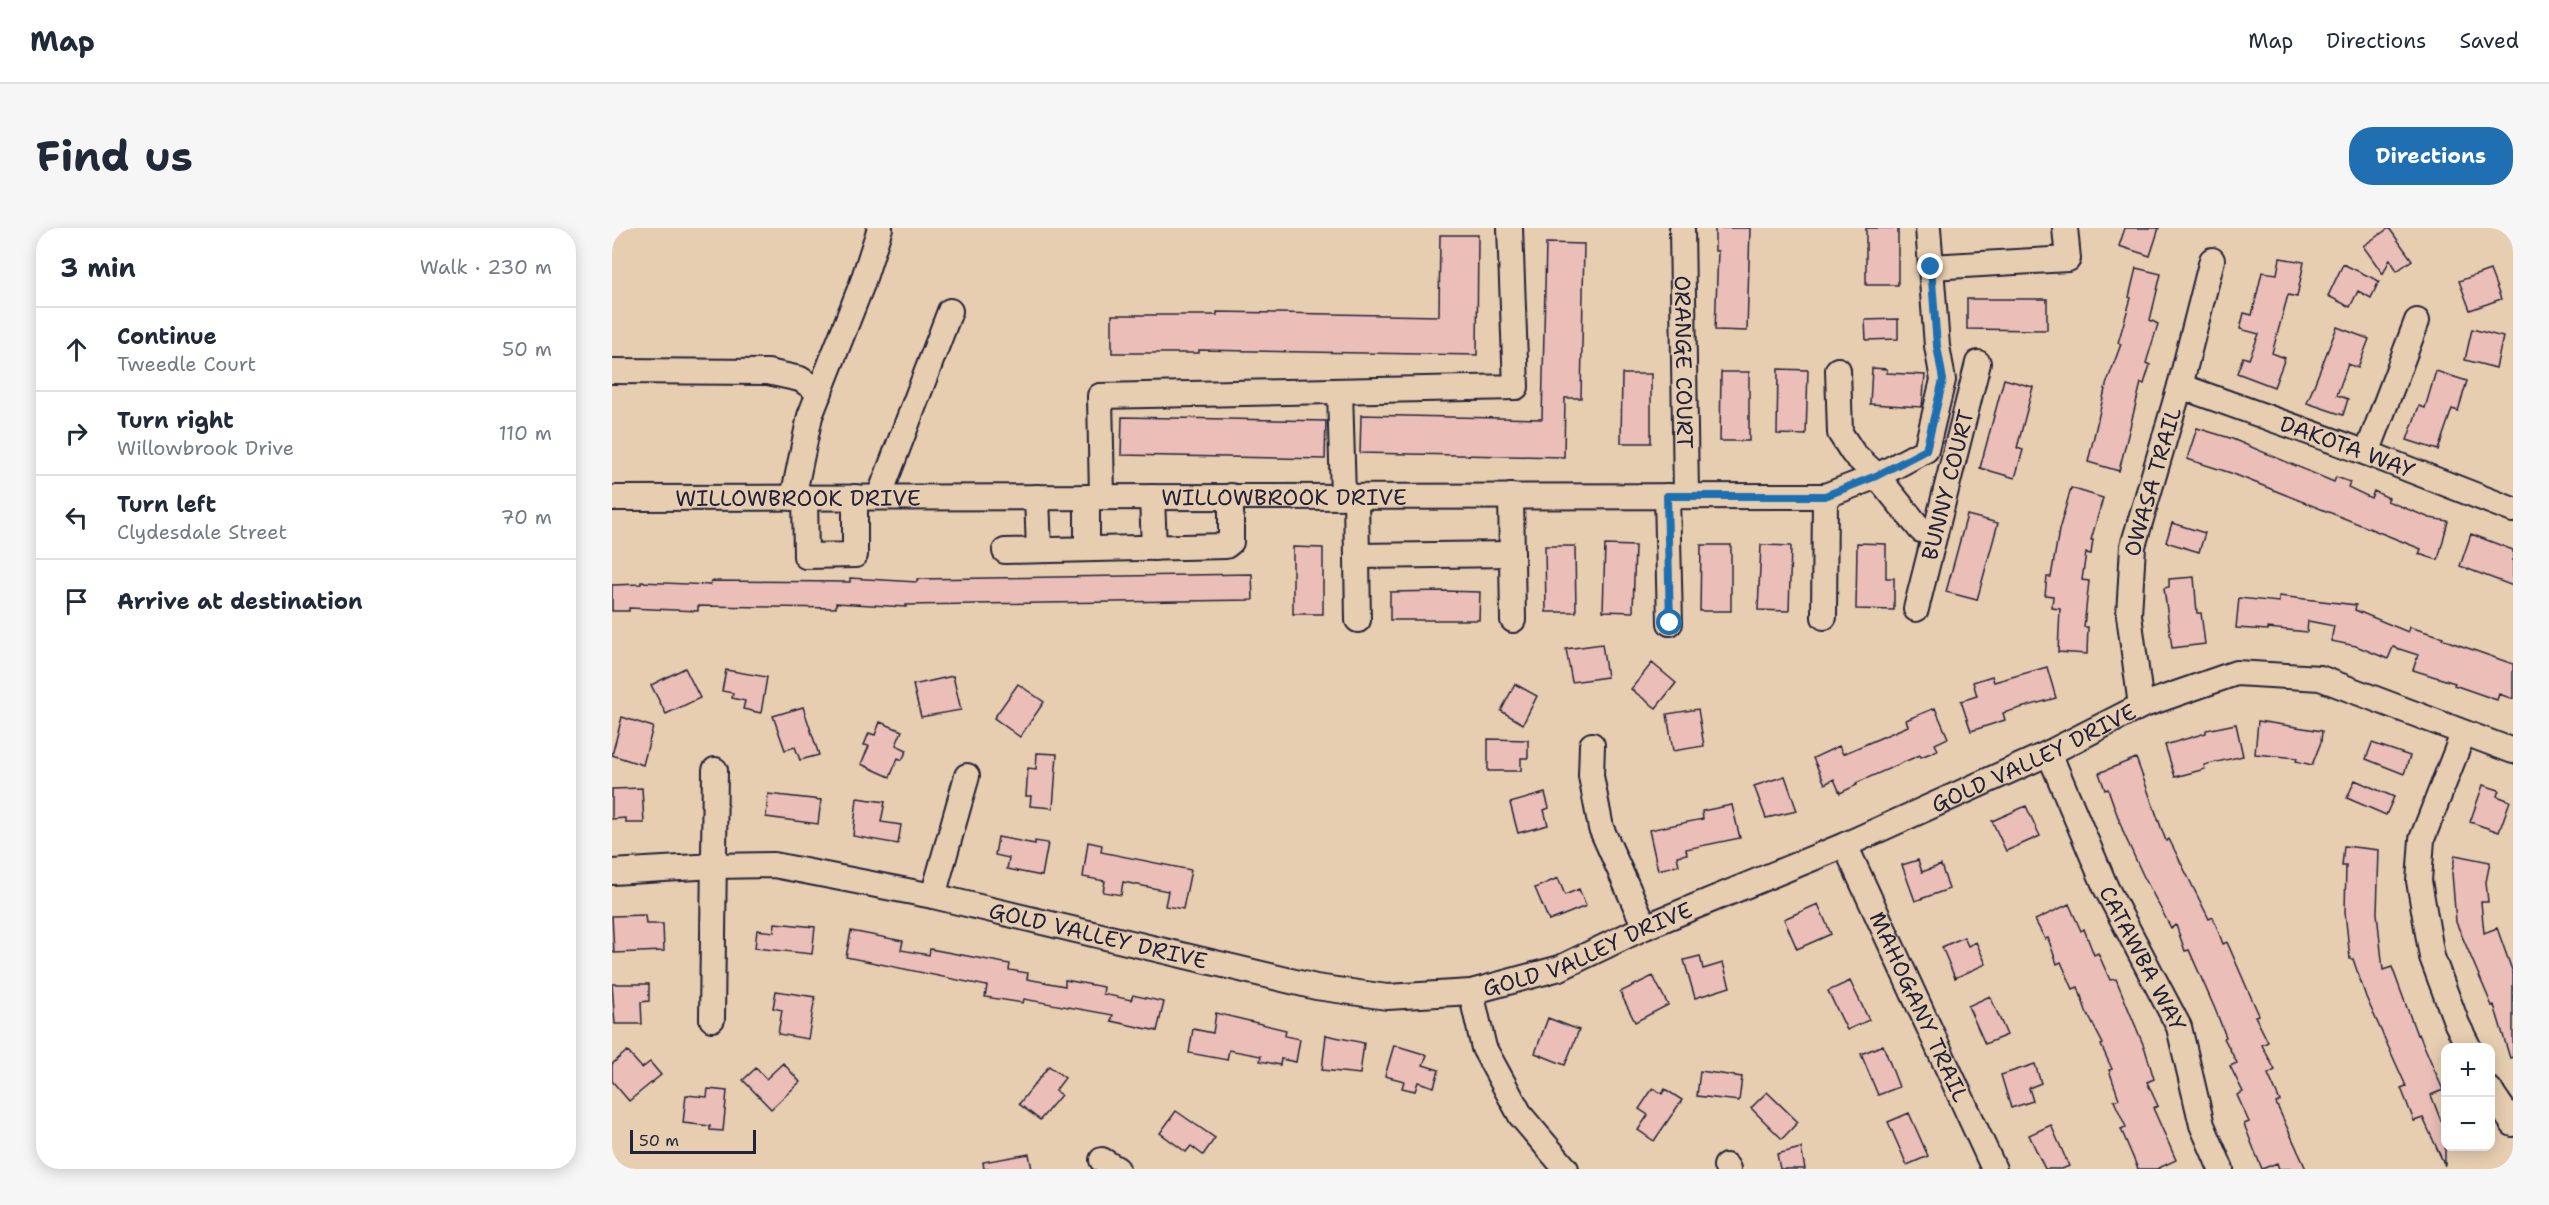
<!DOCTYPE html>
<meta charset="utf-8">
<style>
:root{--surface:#fff;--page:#f6f6f7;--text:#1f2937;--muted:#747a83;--line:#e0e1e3;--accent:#1f6fb2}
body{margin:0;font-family:"Shantell Sans",sans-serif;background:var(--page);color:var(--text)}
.controls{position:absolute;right:18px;bottom:18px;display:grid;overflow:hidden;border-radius:12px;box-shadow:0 3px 15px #0003}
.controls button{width:54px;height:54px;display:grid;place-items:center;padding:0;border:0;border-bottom:2px solid var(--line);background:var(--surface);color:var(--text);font:30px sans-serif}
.scale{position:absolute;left:18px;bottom:15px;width:126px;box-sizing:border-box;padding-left:6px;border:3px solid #22223b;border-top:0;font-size:16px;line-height:21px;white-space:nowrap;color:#22223b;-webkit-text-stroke:4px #e8ceb0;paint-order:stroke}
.stop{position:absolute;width:18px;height:18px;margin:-14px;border:4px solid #1f6fb2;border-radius:50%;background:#fff}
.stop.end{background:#1f6fb2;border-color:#fff;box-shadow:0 2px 6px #0008}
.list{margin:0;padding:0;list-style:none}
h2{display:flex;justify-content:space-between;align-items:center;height:78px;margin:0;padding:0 24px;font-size:26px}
h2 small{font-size:20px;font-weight:400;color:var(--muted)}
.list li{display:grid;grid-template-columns:39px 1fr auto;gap:18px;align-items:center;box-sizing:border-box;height:84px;padding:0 24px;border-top:2px solid var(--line)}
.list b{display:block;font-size:22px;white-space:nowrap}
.list p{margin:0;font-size:20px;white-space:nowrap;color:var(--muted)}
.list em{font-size:20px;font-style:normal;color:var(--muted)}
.icon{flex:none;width:33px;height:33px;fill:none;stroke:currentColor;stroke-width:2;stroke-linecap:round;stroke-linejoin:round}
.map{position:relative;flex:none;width:1901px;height:941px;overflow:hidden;border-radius:24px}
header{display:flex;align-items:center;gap:36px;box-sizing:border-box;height:84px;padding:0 30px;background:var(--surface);border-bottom:2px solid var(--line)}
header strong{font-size:28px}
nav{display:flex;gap:33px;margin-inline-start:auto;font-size:21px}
.intro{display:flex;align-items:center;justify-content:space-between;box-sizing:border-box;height:144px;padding:0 36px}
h1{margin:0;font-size:42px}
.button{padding:15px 27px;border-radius:24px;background:var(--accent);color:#fff;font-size:21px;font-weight:700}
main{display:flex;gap:36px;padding:0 36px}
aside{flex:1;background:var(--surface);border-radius:24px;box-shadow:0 3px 15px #0003}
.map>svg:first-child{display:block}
.building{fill:#ebbeb7;stroke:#22223b;stroke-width:1.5}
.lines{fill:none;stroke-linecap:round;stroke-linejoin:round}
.minor-casing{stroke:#22223b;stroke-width:28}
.minor{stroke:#e8ceb0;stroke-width:24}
.route{stroke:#1f6fb2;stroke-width:8}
.labels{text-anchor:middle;stroke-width:4.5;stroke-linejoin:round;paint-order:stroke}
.street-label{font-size:22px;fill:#22223b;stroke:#e8ceb0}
</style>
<header>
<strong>Map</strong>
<nav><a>Map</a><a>Directions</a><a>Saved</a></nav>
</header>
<div class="intro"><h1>Find us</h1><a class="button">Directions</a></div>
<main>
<aside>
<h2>3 min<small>Walk · 230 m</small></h2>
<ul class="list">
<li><svg class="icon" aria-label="ahead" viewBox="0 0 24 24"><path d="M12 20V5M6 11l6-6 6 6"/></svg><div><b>Continue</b><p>Tweedle Court</p></div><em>50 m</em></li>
<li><svg class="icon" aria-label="right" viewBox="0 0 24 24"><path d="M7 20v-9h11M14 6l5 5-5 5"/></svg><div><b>Turn right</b><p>Willowbrook Drive</p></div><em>110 m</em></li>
<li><svg class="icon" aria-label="left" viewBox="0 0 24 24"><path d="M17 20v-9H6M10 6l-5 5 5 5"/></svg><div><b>Turn left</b><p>Clydesdale Street</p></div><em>70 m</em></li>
<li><svg class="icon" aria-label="arrive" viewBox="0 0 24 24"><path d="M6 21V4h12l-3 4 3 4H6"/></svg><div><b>Arrive at destination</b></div></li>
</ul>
</aside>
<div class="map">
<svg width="1901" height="941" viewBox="0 0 1901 941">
<rect width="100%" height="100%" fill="#e8ceb0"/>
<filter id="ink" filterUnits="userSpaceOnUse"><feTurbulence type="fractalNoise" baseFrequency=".0167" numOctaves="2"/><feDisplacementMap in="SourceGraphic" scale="12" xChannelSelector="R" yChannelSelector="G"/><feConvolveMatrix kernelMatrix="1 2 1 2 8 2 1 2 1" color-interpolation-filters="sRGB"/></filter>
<g filter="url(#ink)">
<!-- building -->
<path class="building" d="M1103 0H1138L1135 103 1103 102 1106 23H1103Z
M1254 0H1286V57H1254Z
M1513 0H1547L1538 28 1507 18Z
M1777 0 1800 32 1785 43 1778 31 1771 46 1751 18Z
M828 7H866L865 127 587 122V125H500V87H605V84L827 88Z
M934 15 972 16 969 170H953L952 229 748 225 749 187 930 191Z
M1668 30 1692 34 1685 69 1676 67 1660 125 1673 130 1662 159 1625 145 1631 129 1637 131 1647 106 1628 101 1632 85 1640 87 1650 44 1665 46Z
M1731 36 1767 53 1759 70 1746 63 1738 79 1716 68Z
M1524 40 1549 46 1538 92 1546 96 1534 135 1538 137 1532 156 1529 155 1507 243 1476 234 1494 157 1509 116 1506 115 1519 70 1517 69Z
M1878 42 1889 71 1858 82 1847 53Z
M1355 71H1435V102L1355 101Z
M1286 91V111L1254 112 1253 92Z
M1725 99 1757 111 1746 140 1736 136 1725 167 1736 171 1731 187 1695 175Z
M1860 101 1891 109 1884 140 1853 132Z
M1260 140 1275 141V145L1313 147 1310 179 1258 176Z
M1166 141 1196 142 1194 207 1165 206Z
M1824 143 1855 153 1846 183 1840 181 1826 222 1795 212 1807 178 1813 180Z
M1109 144H1137V213H1108Z
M1010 146H1039V215H1009Z
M1392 151 1421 159 1405 220 1411 222 1403 250 1368 240Z
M510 189 714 193 713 231 509 227Z
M1585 200 1618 210 1722 254 1724 249 1738 254 1736 259 1759 270 1762 263 1777 270 1775 273 1818 290 1836 293 1826 332 1807 326 1809 321 1619 245 1575 231Z
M1459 260 1491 270 1479 312H1481L1479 326 1474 325 1470 352 1477 353 1472 399H1476L1475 426 1446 424 1448 381 1440 380 1441 368 1433 367 1435 349H1439L1447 302Z
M1355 287 1386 295 1365 372 1334 364Z
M1560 295 1593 305 1587 324 1554 314Z
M1859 306 1901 322V358L1848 338Z
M1245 315 1274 316V350H1282V382L1244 381Z
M993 317 1023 318 1021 384 991 383Z
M1089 317H1119V383H1088Z
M1149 317 1179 318 1177 383 1146 382Z
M933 318H963L964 384H934Z
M681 319 711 320V386H681Z
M640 346 641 372 294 377V379L224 375V380L86 378V383L17 380V383H0V357L29 356V354L98 357 99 353 238 354V350L305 354V351Z
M1582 349 1585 385H1589L1593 416 1560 420 1552 360 1557 359V351Z
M831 363 868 364 867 392H778V364Z
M1667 368 1744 377 1743 382 1796 404 1797 399 1831 409 1830 411 1901 436V471L1887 466 1885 472 1842 457 1843 455 1801 442 1806 427 1781 419 1776 431 1744 418 1719 413 1722 398 1696 393 1695 404 1656 400V402L1624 400 1627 370 1667 374Z
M990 416 995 449 960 454 954 421Z
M1040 435 1064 455 1044 480 1019 461Z
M1435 439 1444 470 1391 485 1393 492 1359 503 1349 473 1365 468 1361 454 1380 448 1382 454Z
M73 440 88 470 54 486 39 457Z
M114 442 155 449 149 485 131 481 133 473 120 470 121 465 110 463Z
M341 448 349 482 309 489 301 457Z
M406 456 432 474 408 509 382 490Z
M903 456 925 468 911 496 889 483Z
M191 479 207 527 188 532 183 519 173 522 161 488Z
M1323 480 1336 510 1323 516 1326 522 1309 529 1308 527 1244 555 1245 557 1228 565 1222 551 1213 556 1201 530 1227 518 1231 526 1296 498 1294 492Z
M1086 481 1092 518 1061 523 1055 486Z
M10 489 41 499 31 537 0 527Z
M1646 493 1710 503 1709 514 1700 537 1684 533 1685 530 1643 526Z
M268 494 290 503 284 517 295 522 290 532 286 530 278 549 249 536 257 518 252 517 257 505 263 507Z
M1624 496 1631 528 1592 537 1593 541 1563 549 1553 517 1594 505V502Z
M876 511 916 512V530H909V543H876Z
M1760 515 1798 528 1792 546 1754 531Z
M425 525 445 526 441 580 418 578 419 568H414L416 540 424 541Z
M1524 530 1554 613 1557 611 1597 691 1601 689 1611 716 1615 714 1635 760 1647 787 1643 788 1656 814 1650 817 1663 842 1656 846 1668 873 1664 875 1694 941H1667L1665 935 1650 941 1643 924 1632 896 1637 894 1625 867 1631 864 1618 838 1625 835 1612 810 1614 809 1603 781 1577 722 1573 723 1564 697 1559 700 1531 647 1512 606 1496 561 1493 562 1487 545Z
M1173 548 1185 583 1154 590 1142 558Z
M1743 552 1782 569 1774 587 1735 570Z
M1871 557 1887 562 1885 568 1898 573 1887 604 1858 594Z
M30 560 32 595H14V590L0 591V561Z
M933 565 937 580 932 582 936 597 906 605 898 575Z
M156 566 209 572 206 596 154 589Z
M245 570 273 574 269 594 289 597 286 616 241 608Z
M1120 577 1128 610 1074 621 1075 626 1065 628 1067 637 1046 642 1037 602 1091 591 1090 583Z
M1414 578 1428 608 1394 623 1380 593Z
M386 609 423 616V613L436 615 430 648 395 641 397 630 383 627Z
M476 614 490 617 489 624 579 642 571 681 553 678 556 663 511 654 509 667 491 664 493 653 471 649Z
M1732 618 1767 622 1765 685 1771 742 1780 739 1805 807 1807 806 1831 862 1819 867 1829 893 1833 891V938L1811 890 1802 893 1789 860 1794 858 1754 769 1741 731H1738L1733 684 1734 638H1730Z
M1843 627 1878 634 1874 654 1876 674H1869L1872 705 1885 700 1901 745V829L1898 830 1882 777 1880 778 1844 694 1840 645Z
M1306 632 1310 644 1329 637 1337 661 1303 673 1290 637Z
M946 650 953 667 967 661 974 678 937 693 923 660Z
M1206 676 1219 706 1185 721 1172 691Z
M1457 676 1469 703 1472 701 1482 727 1486 725 1498 752 1504 751 1533 821 1542 851 1535 854 1546 878 1541 880 1564 932 1545 941H1526L1509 901 1514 899 1502 873 1507 871 1497 842 1500 841 1489 817 1491 816 1474 783 1466 759 1461 761 1449 734 1445 736 1436 710 1433 711 1423 692Z
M33 687 34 696H51L52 723 2 725 0 688Z
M163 695 203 699 200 726 143 720 145 702 162 704Z
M239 703 291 713 289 722 317 727 318 721 398 736 397 742 416 745 415 751 453 758V752L492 759 491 766 519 772 521 767 552 774 545 803 499 793 501 787 412 771 411 775 373 769 375 758 234 729Z
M1352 709 1356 718 1364 714 1374 736 1343 750 1330 719Z
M1088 728 1091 741 1111 735 1118 759 1083 770 1072 732Z
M1041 748 1056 777 1023 794 1008 764Z
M1238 753 1257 792 1235 802 1216 763Z
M0 756H37V773L29 774 30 796H3Z
M164 763 203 769 196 811 166 806 170 782 161 780Z
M1378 768 1395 807 1373 816 1356 778Z
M604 785 674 802 673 808 688 811 684 834 669 831 668 837 648 833 649 828 617 822 615 832 577 825 581 801 601 805Z
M936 790 967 802 953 837 923 825Z
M714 807 752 815 748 846 710 842Z
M782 817 815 827 811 837 827 842 822 859 806 854 803 863 790 860 792 853 773 848Z
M1271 817 1287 859 1266 867 1249 826Z
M15 823 30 840 38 834 49 847 17 873 0 853V836Z
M171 835 188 854 159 881 131 852 144 840 154 851Z
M1423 836 1429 855 1417 860 1421 873 1399 880 1389 847Z
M437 838 453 850 443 863 449 867 428 892 407 876Z
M1088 843 1130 849 1127 873 1085 868Z
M1041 860 1050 866 1053 861 1070 872 1042 913 1026 902 1036 887 1027 881Z
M96 861 115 863 111 903 98 902V898L71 895 74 867 95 869Z
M1155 864 1186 894 1170 911 1139 880Z
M564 883 603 910 591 927 579 918 574 924 548 905Z
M1297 885 1316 928 1295 937 1276 894Z
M1439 897 1457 938 1450 941H1433L1417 907Z
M1189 920 1193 941H1168L1165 926Z
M417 926 420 941H372L371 934Z"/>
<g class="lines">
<defs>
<g id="minor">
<path id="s1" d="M1070 0 1074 266"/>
<path d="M1319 39 1456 31 1453 0"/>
<path d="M1226 142 1228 205 1241 225 1265 248 1309 302 1323 306"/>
<path d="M0 143 156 144 188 151 208 164"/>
<path id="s2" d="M1568 158 1755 225 1901 282"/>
<path d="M728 163 731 268"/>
<path d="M1755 225 1805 93"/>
<path d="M899 268 901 392"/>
<path d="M1055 268 1058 395"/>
<path d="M193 269 194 328 243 327V269"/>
<path d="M267 269 338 83"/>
<path d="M425 269 427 322"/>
<path d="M475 269V321"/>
<path d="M490 269 488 168 904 159 898 0"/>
<path d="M540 269 542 320"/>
<path d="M744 269 746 392"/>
<path id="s3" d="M0 270 1213 268 1265 248 1314 222 1331 152 1325 118 1316 0"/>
<path d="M181 270 198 188 250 56 268 0"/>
<path d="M393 323 614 318 619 314V268"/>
<path d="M745 328 900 326"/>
<path id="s4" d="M1304 381 1366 135"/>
<path d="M1212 389 1213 268"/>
<path id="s5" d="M1529 478 1517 387 1521 318 1568 158 1600 32"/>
<path d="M1851 506 1810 611 1807 653 1820 729 1845 796 1857 820"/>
<path d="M980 517 979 548 989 600 1033 699"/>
<path id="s6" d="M1437 525 1494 660 1567 799 1590 897 1609 941"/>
<path id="s7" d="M1233 617 1382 941"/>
<path id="s8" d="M0 644 103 638 162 637 321 668 704 759 775 769 859 764 948 740 1033 699 1233 617 1437 525 1529 478 1624 445 1708 450 1901 523"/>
<path d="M321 668 355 548"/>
<path d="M859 764 872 820 909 888 954 941"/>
<path d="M100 791 103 542"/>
<path d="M1878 862 1901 896"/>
<path d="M490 932 505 941"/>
<path d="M1114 938 1116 941"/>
</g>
</defs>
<!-- minor casing -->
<use href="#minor" class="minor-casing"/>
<!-- minor -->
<use href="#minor" class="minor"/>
</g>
</g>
<g class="lines" filter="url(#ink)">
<!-- route -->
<path class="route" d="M1058 395 1055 268H1213L1264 248 1314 222 1331 152 1325 118 1319 39"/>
</g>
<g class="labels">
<!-- street labels -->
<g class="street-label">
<text dy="8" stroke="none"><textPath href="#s1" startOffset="134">ORANGE COURT</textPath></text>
<text dy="8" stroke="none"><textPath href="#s2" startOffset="178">DAKOTA WAY</textPath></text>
<text dy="8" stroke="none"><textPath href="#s5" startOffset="228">OWASA TRAIL</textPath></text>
<text dy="8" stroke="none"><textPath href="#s4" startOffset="128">BUNNY COURT</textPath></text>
<text dy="8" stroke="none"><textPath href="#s3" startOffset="186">WILLOWBROOK DRIVE</textPath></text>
<text dy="8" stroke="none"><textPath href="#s3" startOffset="672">WILLOWBROOK DRIVE</textPath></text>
<text dy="8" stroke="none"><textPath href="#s8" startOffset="1484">GOLD VALLEY DRIVE</textPath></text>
<text dy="8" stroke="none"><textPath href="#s8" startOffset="494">GOLD VALLEY DRIVE</textPath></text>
<text dy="8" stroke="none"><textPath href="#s8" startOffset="998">GOLD VALLEY DRIVE</textPath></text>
<text dy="8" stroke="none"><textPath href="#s6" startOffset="226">CATAWBA WAY</textPath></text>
<text dy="8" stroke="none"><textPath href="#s7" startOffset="178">MAHOGANY TRAIL</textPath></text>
</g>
</g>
</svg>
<div class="controls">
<button>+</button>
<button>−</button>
</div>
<div class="scale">50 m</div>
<div class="stop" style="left:1058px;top:395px"></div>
<div class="stop end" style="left:1319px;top:39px"></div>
</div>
</main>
